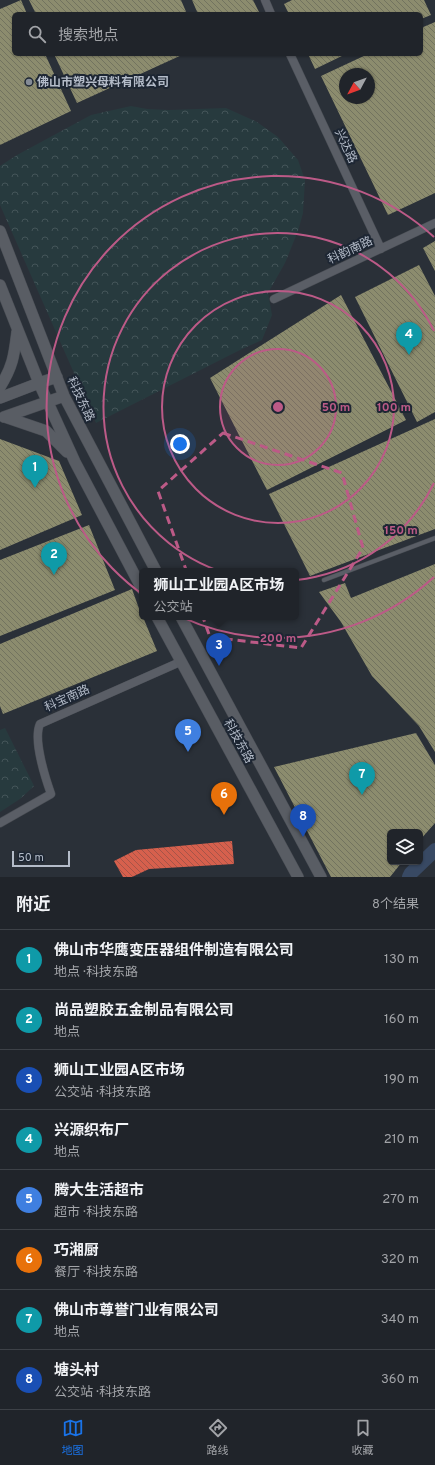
<!DOCTYPE html>
<html lang="zh">
<meta charset="utf-8">
<style>
:root{--surface:#20242a;--page:#282c32;--text:#f1f3f6;--muted:#a2a4a8;--line:#3d4147;--accent:#1a73e8}
body{margin:0;font-family:Overpass,"Noto Sans SC",sans-serif;background:var(--page);color:var(--text)}
.controls{position:absolute;right:12px;bottom:12px;display:grid;overflow:hidden;border-radius:6px;box-shadow:0 1px 3px #0004}
.controls button{width:36px;height:36px;display:grid;place-items:center;padding:0;border:0;border-bottom:1px solid var(--line);background:var(--surface);color:var(--text);font:20px sans-serif}
.compass{position:absolute;left:339px;top:68px;width:36px;height:36px;border-radius:50%;background:var(--surface);box-shadow:0 1px 3px #0004;rotate:229deg}
.scale{position:absolute;left:12px;bottom:10px;width:58px;box-sizing:border-box;padding-left:4px;border:2px solid #b4bcc9;border-top:0;font-size:11px;line-height:14px;white-space:nowrap;color:#b4bcc9;-webkit-text-stroke:3px #1d2633;paint-order:stroke}
.you{position:absolute;left:180px;top:444px;width:14px;height:14px;margin:-10px;border:3px solid #fff;border-radius:50%;background:#1a73e8;box-shadow:0 0 0 6px #1a73e833}
.badge{display:grid;place-items:center;width:26px;height:26px;border-radius:50%;background:var(--accent);color:#fff;font-size:13px;font-weight:700}
.pin{position:absolute;translate:-50% -33px;filter:drop-shadow(0 1px 2px #0008)}
.pin::after{content:'';position:absolute;top:21px;width:14px;height:12px;background:inherit;clip-path:polygon(0 0,100% 0,50% 100%)}
.popup{position:absolute;left:139px;top:568px;width:160px;height:52px;box-sizing:border-box;display:grid;place-content:center;border-radius:6px;background:var(--surface);filter:drop-shadow(0 1px 3px #0005);font-size:13px;white-space:nowrap;color:var(--muted)}
.popup b{font-size:15px;color:var(--text)}
.popup::after{content:'';position:absolute;left:50%;top:100%;margin-left:-8px;border:8px solid transparent;border-top-color:var(--surface)}
.list{margin:0;padding:0;list-style:none}
h2{display:flex;justify-content:space-between;align-items:center;height:52px;margin:0;padding:0 16px;font-size:17px}
h2 small{font-size:13px;font-weight:400;color:var(--muted)}
.list li{display:grid;grid-template-columns:26px 1fr auto;gap:12px;align-items:center;box-sizing:border-box;height:60px;padding:0 16px;border-top:1px solid var(--line)}
.list b{display:block;font-size:15px;white-space:nowrap}
.list p{margin:0;font-size:13px;white-space:nowrap;color:var(--muted)}
.list em{font-size:13px;font-style:normal;color:var(--muted)}
.icon{flex:none;width:22px;height:22px;fill:none;stroke:currentColor;stroke-width:2;stroke-linecap:round;stroke-linejoin:round}
.map{position:relative;flex:none;width:435px;height:877px;overflow:hidden}
.search{position:absolute;background:var(--surface);box-shadow:0 1px 3px #0004;left:12px;right:12px;top:12px;height:44px;display:flex;align-items:center;gap:10px;box-sizing:border-box;padding:0 14px;border-radius:6px;color:var(--muted);font-size:15px}
.sheet{height:532px;background:var(--surface)}
nav{display:flex;justify-content:space-around;align-items:center;box-sizing:border-box;height:56px;border-top:1px solid var(--line);background:var(--surface);font-size:11px;color:var(--muted)}
nav a{display:grid;justify-items:center;gap:2px}
nav .on{color:var(--accent)}
.map>svg:first-child{display:block}
.forest{fill:url(#forest-crowns)}
.shops{fill:url(#shops-back-hatch)}
.industry{fill:url(#industry-back-hatch);fill-rule:evenodd}
.lines{fill:none;stroke-linecap:round;stroke-linejoin:round}
.river{stroke:#384963;stroke-width:14}
.service-casing{stroke:#484c53;stroke-width:5}
.minor-casing{stroke:#484c53;stroke-width:9}
.secondary-casing{stroke:#484c53;stroke-width:12}
.service{stroke:#5a5e66;stroke-width:4}
.minor{stroke:#5a5e66;stroke-width:8}
.secondary{stroke:#595d64;stroke-width:11}
.marked{fill:none;stroke:#bc5a87;stroke-width:3;stroke-dasharray:8 5;stroke-linejoin:round}
.ring{fill:none;stroke:#bc5a87;stroke-width:2}
.poi-dot{fill:#848b96;stroke:#1d2633;stroke-width:1.5}
.labels{text-anchor:middle;stroke-width:4;stroke-linejoin:round;paint-order:stroke}
.poi-label{font-size:12px;font-weight:bold;fill:#b4bcc9;stroke:#1d2633;text-anchor:start}
.street-label{font-size:12px;fill:#b4bcc9;stroke:#1d2633}
.centre{fill:#bc5a87;stroke:#1d2633;stroke-width:2}
.ring-label{font-size:12px;text-anchor:middle;font-weight:bold;fill:#bc5a87;stroke:#1d2633;stroke-width:4;stroke-linejoin:round;paint-order:stroke}
</style>
<div class="map">
<svg width="435" height="877" viewBox="0 0 435 877">
<defs>
<pattern id="forest-crowns" width="20" height="18" patternUnits="userSpaceOnUse"><rect width="20" height="18" fill="#273a3e"/><path d="M2 6a3 3 0 1 1 6 0M12 15a3 3 0 1 1 6 0" fill="none" stroke="#445559"/></pattern>
<pattern id="shops-back-hatch" width="6" height="6" patternUnits="userSpaceOnUse"><rect width="6" height="6" fill="#d6604d"/><path d="M-1 5l2 2M0 0l6 6M5-1l2 2" fill="none" stroke="#a65448"/></pattern>
<pattern id="industry-back-hatch" width="6" height="6" patternUnits="userSpaceOnUse"><rect width="6" height="6" fill="#8c8c6e"/><path d="M-1 5l2 2M0 0l6 6M5-1l2 2" fill="none" stroke="#72735f"/></pattern>
</defs>
<rect width="100%" height="100%" fill="#2a3038"/>
<!-- forest -->
<path class="forest" d="M131 106 147 109 169 110 226 108 257 122 278 137 298 160 305 180 303 213 298 231 285 263 268 293 272 315 262 340 240 350 96 423 0 205V166L17 155 91 115Z
M5 728 34 786 20 799 0 812V730Z"/>
<!-- shops -->
<path class="shops" d="M232 841 234 864 149 869 132 877H123L114 861 136 850Z"/>
<!-- industry -->
<path class="industry" d="M21 0 27 14H14V54H45L71 111 0 145V9Z
M29 0H181L187 14H36Z
M192 0H253L260 14H198Z
M292 0H424L431 15 421 19V14H289L284 4Z
M435 22V193L388 215 321 76 368 54H421V28ZM345 74H369V98H345Z
M54 54H184L77 103Z
M308 54H346L315 69Z
M435 241V271L423 248Z
M419 265 435 296V412L417 422 355 297Z
M341 295 406 420 267 490 210 378Z
M435 419V529L310 576 269 494Z
M0 439 59 461 82 515 0 550Z
M89 525 115 590 0 636V560Z
M435 564V752L419 726 372 676 341 622 319 592 345 583 351 598Z
M132 589 142 617H143L157 651 3 714 0 706V644Z
M416 733 435 765V823L420 840V832H390V862H402L390 877H331L274 767Z"/>
<g class="lines">
<!-- river -->
<path class="river" d="M409 877 411 873 435 850"/>
<defs>
<path id="service" d="M324 580 435 538"/>
<path id="minor" d="M265 0 271 14
M290 54 381 249
M274 299 435 223
M0 823 51 794C45 777 33 739 40 724L180 662"/>
<path id="secondary" d="M0 231 64 396 156 571
M0 285 39 383 75 462 142 589
M0 387C13 366 14 356 17 332
M0 398 39 383 57 377
M4 417 64 396
M5 417 46 431 67 452
M157 617 298 877
M181 617 321 877"/>
</defs>
<!-- service casing -->
<use href="#service" class="service-casing"/>
<!-- minor casing -->
<use href="#minor" class="minor-casing"/>
<!-- secondary casing -->
<use href="#secondary" class="secondary-casing"/>
<!-- service -->
<use href="#service" class="service"/>
<!-- minor -->
<use href="#minor" class="minor"/>
<!-- secondary -->
<use href="#secondary" class="secondary"/>
</g>
<!-- marked area -->
<path class="marked" d="M223 433 342 473 363 548 301 648 210 637 158 491Z"/>
<!-- distance rings -->
<circle cx="278" cy="407" r="58" fill="#bc5a87" fill-opacity=".12"/>
<g class="ring">
<circle cx="278" cy="407" r="58"/>
<circle cx="278" cy="407" r="116"/>
<path d="M434 483A174 174 0 1 1 434 331"/>
<path d="M434 577A231 231 0 1 1 434 237"/>
</g>
<!-- markers -->
<circle class="poi-dot" cx="29" cy="82" r="4"/>
<g class="labels">
<!-- poi labels -->
<g class="poi-label">
<text x="37" y="86">佛山市塑兴母料有限公司</text>
</g>
<!-- street labels -->
<g class="street-label">
<text transform="translate(346 146) rotate(65)" y="4">兴达路</text>
<text transform="translate(350 250) rotate(-25)" y="4">科韵南路</text>
<text transform="translate(81 399) rotate(65)" y="4">科技东路</text>
<text transform="translate(67 698) rotate(-24)" y="4">科宝南路</text>
<text transform="translate(239 741) rotate(61)" y="4">科技东路</text>
</g>
</g>
<circle cx="278" cy="407" r="6" class="centre"/>
<g class="ring-label">
<text x="336" y="411">50 m</text>
<text x="394" y="411">100 m</text>
<text x="401" y="534">150 m</text>
<text x="278" y="642">200 m</text>
</g>
</svg>
<div class="controls">
<button><svg class="icon" aria-label="layers" viewBox="0 0 24 24"><path d="M12 4l9 5-9 5-9-5zM3 14l9 5 9-5"/></svg></button>
</div>
<svg class="compass" viewBox="-18 -18 36 36"><path d="M0-13l5 13h-10z" fill="#e53935"/><path d="M0 13l5-13h-10z" fill="#a2a4a8"/></svg>
<div class="scale">50 m</div>
<div class="you"></div>
<div class="pin badge" style="left:35px;top:488px;background:#0f9aa8">1</div>
<div class="pin badge" style="left:54px;top:575px;background:#0f9aa8">2</div>
<div class="pin badge" style="left:219px;top:666px;background:#1a4fb4">3</div>
<div class="popup"><b>狮山工业园A区市场</b>公交站</div>
<div class="pin badge" style="left:409px;top:355px;background:#0f9aa8">4</div>
<div class="pin badge" style="left:188px;top:752px;background:#3f7fe0">5</div>
<div class="pin badge" style="left:224px;top:815px;background:#e8710a">6</div>
<div class="pin badge" style="left:362px;top:795px;background:#0f9aa8">7</div>
<div class="pin badge" style="left:303px;top:837px;background:#1a4fb4">8</div>
<div class="search"><svg class="icon" aria-label="search" viewBox="0 0 24 24"><circle cx="10" cy="10" r="6"/><path d="M15 15l6 6"/></svg>搜索地点</div>
</div>
<section class="sheet">
<h2>附近<small>8个结果</small></h2>
<ul class="list">
<li><span class="badge" style="background:#0f9aa8">1</span><div><b>佛山市华鹰变压器组件制造有限公司</b><p>地点 · 科技东路</p></div><em>130 m</em></li>
<li><span class="badge" style="background:#0f9aa8">2</span><div><b>尚品塑胶五金制品有限公司</b><p>地点</p></div><em>160 m</em></li>
<li><span class="badge" style="background:#1a4fb4">3</span><div><b>狮山工业园A区市场</b><p>公交站 · 科技东路</p></div><em>190 m</em></li>
<li><span class="badge" style="background:#0f9aa8">4</span><div><b>兴源织布厂</b><p>地点</p></div><em>210 m</em></li>
<li><span class="badge" style="background:#3f7fe0">5</span><div><b>腾大生活超市</b><p>超市 · 科技东路</p></div><em>270 m</em></li>
<li><span class="badge" style="background:#e8710a">6</span><div><b>巧湘厨</b><p>餐厅 · 科技东路</p></div><em>320 m</em></li>
<li><span class="badge" style="background:#0f9aa8">7</span><div><b>佛山市尊誉门业有限公司</b><p>地点</p></div><em>340 m</em></li>
<li><span class="badge" style="background:#1a4fb4">8</span><div><b>塘头村</b><p>公交站 · 科技东路</p></div><em>360 m</em></li>
</ul>
</section>
<nav>
<a class="on"><svg class="icon" aria-label="map" viewBox="0 0 24 24"><path d="M3 6l6-2 6 2 6-2v14l-6 2-6-2-6 2zM9 4v14M15 6v14"/></svg>地图</a>
<a><svg class="icon" aria-label="directions" viewBox="0 0 24 24"><path d="M12 3l9 9-9 9-9-9zM9 14v-3h6M13 9l2 2-2 2"/></svg>路线</a>
<a><svg class="icon" aria-label="saved" viewBox="0 0 24 24"><path d="M7 4h10v16l-5-4-5 4z"/></svg>收藏</a>
</nav>
